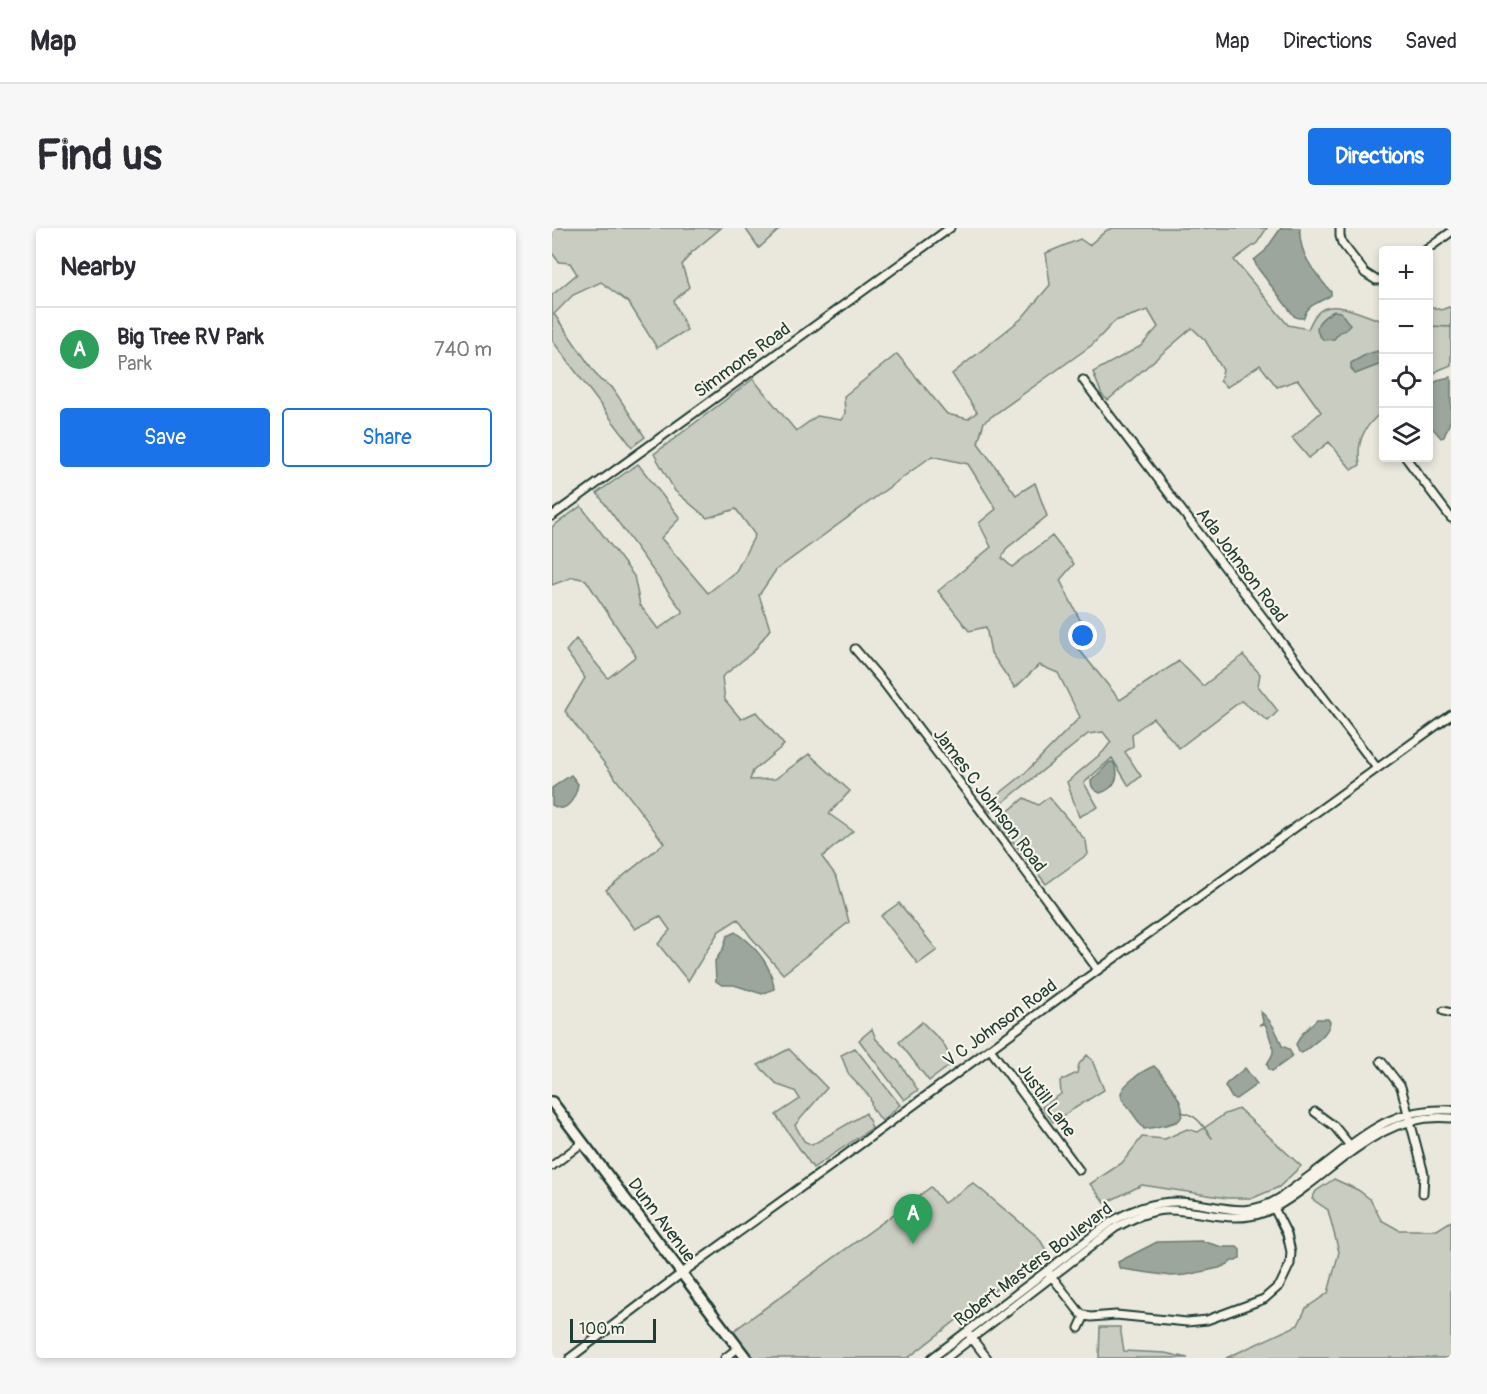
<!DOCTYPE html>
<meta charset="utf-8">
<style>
:root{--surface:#fff;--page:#f7f7f7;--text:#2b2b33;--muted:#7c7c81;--line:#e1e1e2;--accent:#1a73e8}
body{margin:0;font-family:Pangolin,sans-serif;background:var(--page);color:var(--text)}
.controls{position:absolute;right:18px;top:18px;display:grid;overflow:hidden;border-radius:6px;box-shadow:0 3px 9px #0003}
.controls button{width:54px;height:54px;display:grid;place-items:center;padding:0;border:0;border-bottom:2px solid var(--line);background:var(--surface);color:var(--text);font:30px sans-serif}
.scale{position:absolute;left:18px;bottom:15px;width:86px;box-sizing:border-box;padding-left:6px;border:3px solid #1f3d34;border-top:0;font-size:16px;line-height:21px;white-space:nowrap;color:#1f3d34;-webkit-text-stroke:4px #f7f3e8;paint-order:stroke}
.you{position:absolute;left:531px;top:408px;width:21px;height:21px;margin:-15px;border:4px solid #fff;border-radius:50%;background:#1a73e8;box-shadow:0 0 0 9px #1a73e833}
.badge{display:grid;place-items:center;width:39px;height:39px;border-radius:50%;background:var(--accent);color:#fff;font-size:20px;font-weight:700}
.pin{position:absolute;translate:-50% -50px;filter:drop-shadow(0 2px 3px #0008)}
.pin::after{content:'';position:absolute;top:32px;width:21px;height:18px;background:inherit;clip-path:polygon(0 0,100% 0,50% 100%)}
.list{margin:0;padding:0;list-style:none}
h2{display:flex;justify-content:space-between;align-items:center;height:78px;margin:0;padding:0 24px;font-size:26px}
h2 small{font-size:20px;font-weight:400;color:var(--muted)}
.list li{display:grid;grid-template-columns:39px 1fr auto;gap:18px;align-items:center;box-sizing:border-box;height:84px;padding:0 24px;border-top:2px solid var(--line)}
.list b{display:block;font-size:22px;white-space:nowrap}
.list p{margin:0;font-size:20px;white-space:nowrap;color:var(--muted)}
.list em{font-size:20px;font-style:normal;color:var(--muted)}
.actions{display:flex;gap:12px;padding:18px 24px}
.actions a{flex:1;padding:14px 0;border:2px solid var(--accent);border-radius:6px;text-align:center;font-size:21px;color:var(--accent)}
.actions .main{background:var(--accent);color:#fff}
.icon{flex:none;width:33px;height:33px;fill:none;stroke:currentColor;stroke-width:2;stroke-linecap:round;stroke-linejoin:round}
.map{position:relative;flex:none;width:899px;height:1130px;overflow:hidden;border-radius:6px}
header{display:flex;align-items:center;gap:36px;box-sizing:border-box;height:84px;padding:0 30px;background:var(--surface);border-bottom:2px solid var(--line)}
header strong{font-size:28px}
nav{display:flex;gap:33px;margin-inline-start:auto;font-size:21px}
.intro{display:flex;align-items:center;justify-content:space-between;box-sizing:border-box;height:144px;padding:0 36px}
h1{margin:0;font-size:42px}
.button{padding:15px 27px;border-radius:6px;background:var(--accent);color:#fff;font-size:21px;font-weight:700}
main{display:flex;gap:36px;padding:0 36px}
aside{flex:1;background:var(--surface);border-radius:6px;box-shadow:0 3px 9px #0003}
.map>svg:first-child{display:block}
.green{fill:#c8ccc1;stroke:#74847a;stroke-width:1.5}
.water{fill:#9ca69c;stroke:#6a7c72;stroke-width:1.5}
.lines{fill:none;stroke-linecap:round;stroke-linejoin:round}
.stream{stroke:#6a7c72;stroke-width:1.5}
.minor-casing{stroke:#1f3d34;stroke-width:11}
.secondary-casing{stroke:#1f3d34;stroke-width:14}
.minor{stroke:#f7f3e8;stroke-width:7}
.secondary{stroke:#f7f3e8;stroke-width:9}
.labels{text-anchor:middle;stroke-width:4.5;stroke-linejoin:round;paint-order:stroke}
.street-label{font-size:18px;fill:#1f3d34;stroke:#f7f3e8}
</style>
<header>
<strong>Map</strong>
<nav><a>Map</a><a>Directions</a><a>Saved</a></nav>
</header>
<div class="intro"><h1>Find us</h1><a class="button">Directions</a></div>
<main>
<aside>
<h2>Nearby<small></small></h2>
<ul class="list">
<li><span class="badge" style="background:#2e9e5b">A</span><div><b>Big Tree RV Park</b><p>Park</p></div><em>740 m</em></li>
</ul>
<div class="actions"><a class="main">Save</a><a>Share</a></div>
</aside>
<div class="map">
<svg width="899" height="1130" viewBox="0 0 899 1130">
<rect width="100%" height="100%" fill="#eae8dd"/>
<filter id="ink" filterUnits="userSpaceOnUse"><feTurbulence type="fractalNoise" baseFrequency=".0167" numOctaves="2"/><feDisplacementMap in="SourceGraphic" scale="12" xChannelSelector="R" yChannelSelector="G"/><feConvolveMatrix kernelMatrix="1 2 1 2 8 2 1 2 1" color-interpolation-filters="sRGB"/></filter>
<g filter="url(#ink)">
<!-- green -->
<path class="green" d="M0 0H169L139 25 130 37 137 59 122 73 135 102 105 120 77 75 49 54 21 67 2 86 48 152 60 159 93 209 80 219 0 112V67L25 46 18 35 7 34 0 25Z
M193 0H229L207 20Z
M561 0H652L654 1 655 0H715L705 15 682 32 736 97 756 101C758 97 760 92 763 88 777 68 809 86 827 92L831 91V183C812 198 804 213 808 237L800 242 777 214 757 230 740 210 769 184 746 152 725 159 708 137 675 159 668 153 671 142 653 112 640 100 556 172 550 167 541 144 589 118 606 99 596 82 563 93 540 117 432 194 426 215 464 267 483 255 495 288 454 321 450 330 460 339 500 308 522 336 508 352 530 396 517 409 568 472 627 433 651 458 691 427 708 446 706 458 726 483 716 493 689 473 627 520 601 490 580 506 581 518 573 524 589 548 577 558 560 530 532 555 546 579 527 589 515 554 551 524 559 514 551 504 536 506 439 584 432 578 472 546 528 489 506 445 487 437 463 460 439 425 434 399 417 403 386 363 439 319 427 295 444 281 416 236 380 228 224 342 207 367 218 401 202 423 170 449 173 472 189 491 204 484 232 517 201 543 198 552 223 551 257 526 298 563 277 586 301 603 270 629 285 649 297 694 231 746 198 708 186 691 167 703 136 753 106 716 118 702 108 688 83 701 54 662 112 615 13 483 33 450 14 423 24 411 56 450 84 428 34 352 21 349 0 357V299L29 278 82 348 88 377 106 401 131 384 45 265 86 236 128 290 109 310 156 365 184 343 203 307 184 281 155 290 123 263 102 226 201 151 244 203 265 188 289 192 293 186 292 168 345 126 395 186 416 191 425 184 400 146 469 91 498 57 494 25 528 11 537 17 555 2Z
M877 78 889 82 897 79 899 82V137L887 142 877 149Z
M497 569 534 613 536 626 494 656 445 593 472 570 486 577Z
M347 675 385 722 366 736 329 688Z
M370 794 391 815 401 835 377 853 347 814Z
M320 801 324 811 347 834 366 862 352 872 307 812Z
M303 820 348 877 330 893 320 880 318 869 297 847 289 827Z
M237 821 275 860 243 897 252 913 260 917 314 885 320 900 261 940 224 887 248 871 243 863 226 857 206 837Z
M535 827 540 832 552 862 501 894 490 879 509 866 508 853 525 845 527 836Z
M687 881 749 938 727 959 701 970H675L590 957 553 975 538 956 570 935 590 909 613 911 635 901 646 904 673 886Z
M782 951 806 962 818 971 829 992 847 1002H885L899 993V1130H674L746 1097 754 1080 776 1065 787 1024 776 982 760 971 764 963Z
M421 955 487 1010 494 1022 356 1130H200L180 1104 379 959 392 975Z
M548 1099H568L572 1123 613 1125 636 1130H547Z"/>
<!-- water -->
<path class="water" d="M729 0H748C746 26 763 45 779 64V67C769 75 755 75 752 90H746L742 88 705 39 702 32 713 23Z
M782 83 789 84 794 92 798 96 794 102 788 104 782 111 772 112C757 100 769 90 782 83Z
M830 122 831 123V134L829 136 803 146 799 140V135L815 126Z
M899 149V191L892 209 889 210 877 196V158L889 151Z
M558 534H561C570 548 562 561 548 565 542 562 539 560 539 553Z
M19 547 26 556C24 568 15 588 0 577V560Z
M183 704C203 718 220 736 222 761L210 766 182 757H170L164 753 163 733 171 721 175 708Z
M709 784C719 792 726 806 730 818L737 821 740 827 737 831 720 843 717 841 715 836C717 832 722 827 721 822 721 818 715 800 713 796L707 797 711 794Z
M765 791H776L778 794C776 808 760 816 750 825L747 824 744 816 750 806Z
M602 838 606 842C613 851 641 882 626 893 621 896 599 900 592 901L570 871 569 865C572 855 592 842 602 838Z
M693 840 705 856 684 871 680 870 673 858 674 856Z
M650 1013 670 1019H685L688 1022V1030L684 1033H680L676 1036 667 1040 634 1047 619 1048 570 1041 567 1039 566 1034 568 1033 605 1014Z"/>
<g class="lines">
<!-- stream -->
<path class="stream" d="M876 98 899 99
M629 884C647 888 649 896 660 910"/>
<defs>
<path id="minor" d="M788 0V8L790 15 813 45 824 52H832
M874 22 899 4
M531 152 825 540
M854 230 899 290
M0 288 398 0
M303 421 332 455 430 584 546 742
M892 783 899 785
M438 821 527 942
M829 833 849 859 872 946 871 965
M763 884 782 898 800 920
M0 938 30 915
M498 1046 525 1081 530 1087 539 1089 564 1087 635 1094 655 1092 712 1071 728 1057 738 1036 739 1024 735 1006 721 978
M527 1100 533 1087
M418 1108 435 1130
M18 1130 130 1045 295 926 510 768 899 487
M173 1130 186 1120
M380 1130 559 994C579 982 600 974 624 974 664 974 689 994 728 970 747 956 766 942 784 928 822 898 848 880 899 882
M394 1130 563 1000C579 991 595 983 614 982 648 981 679 997 713 984 729 978 741 968 755 958 799 925 839 884 899 890"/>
<path id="secondary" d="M0 874 194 1130"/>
</defs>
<!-- minor casing -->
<use href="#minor" class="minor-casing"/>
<!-- secondary casing -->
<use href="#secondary" class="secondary-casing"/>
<!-- minor -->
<use href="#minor" class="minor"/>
<!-- secondary -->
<use href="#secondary" class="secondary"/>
</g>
</g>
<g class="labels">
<!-- street labels -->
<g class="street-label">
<text transform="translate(190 132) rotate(-36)" y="6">Simmons Road</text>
<text transform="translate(690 337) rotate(53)" y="6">Ada Johnson Road</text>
<text transform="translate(438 572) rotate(53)" y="6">James C Johnson Road</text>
<text transform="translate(448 795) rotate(-36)" y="6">V C Johnson Road</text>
<text transform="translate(495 872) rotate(54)" y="6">Justill Lane</text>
<text transform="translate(110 992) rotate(53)" y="6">Dunn Avenue</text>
<text transform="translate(481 1036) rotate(-37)" y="6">Robert Masters Boulevard</text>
</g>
</g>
</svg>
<div class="controls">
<button>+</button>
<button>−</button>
<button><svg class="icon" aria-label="locate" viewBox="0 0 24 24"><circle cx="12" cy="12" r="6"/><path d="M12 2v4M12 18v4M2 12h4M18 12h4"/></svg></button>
<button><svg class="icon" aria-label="layers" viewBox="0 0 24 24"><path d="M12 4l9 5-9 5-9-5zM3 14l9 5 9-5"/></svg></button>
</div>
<div class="scale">100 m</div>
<div class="you"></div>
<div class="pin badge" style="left:361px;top:1016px;background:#2e9e5b">A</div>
</div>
</main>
